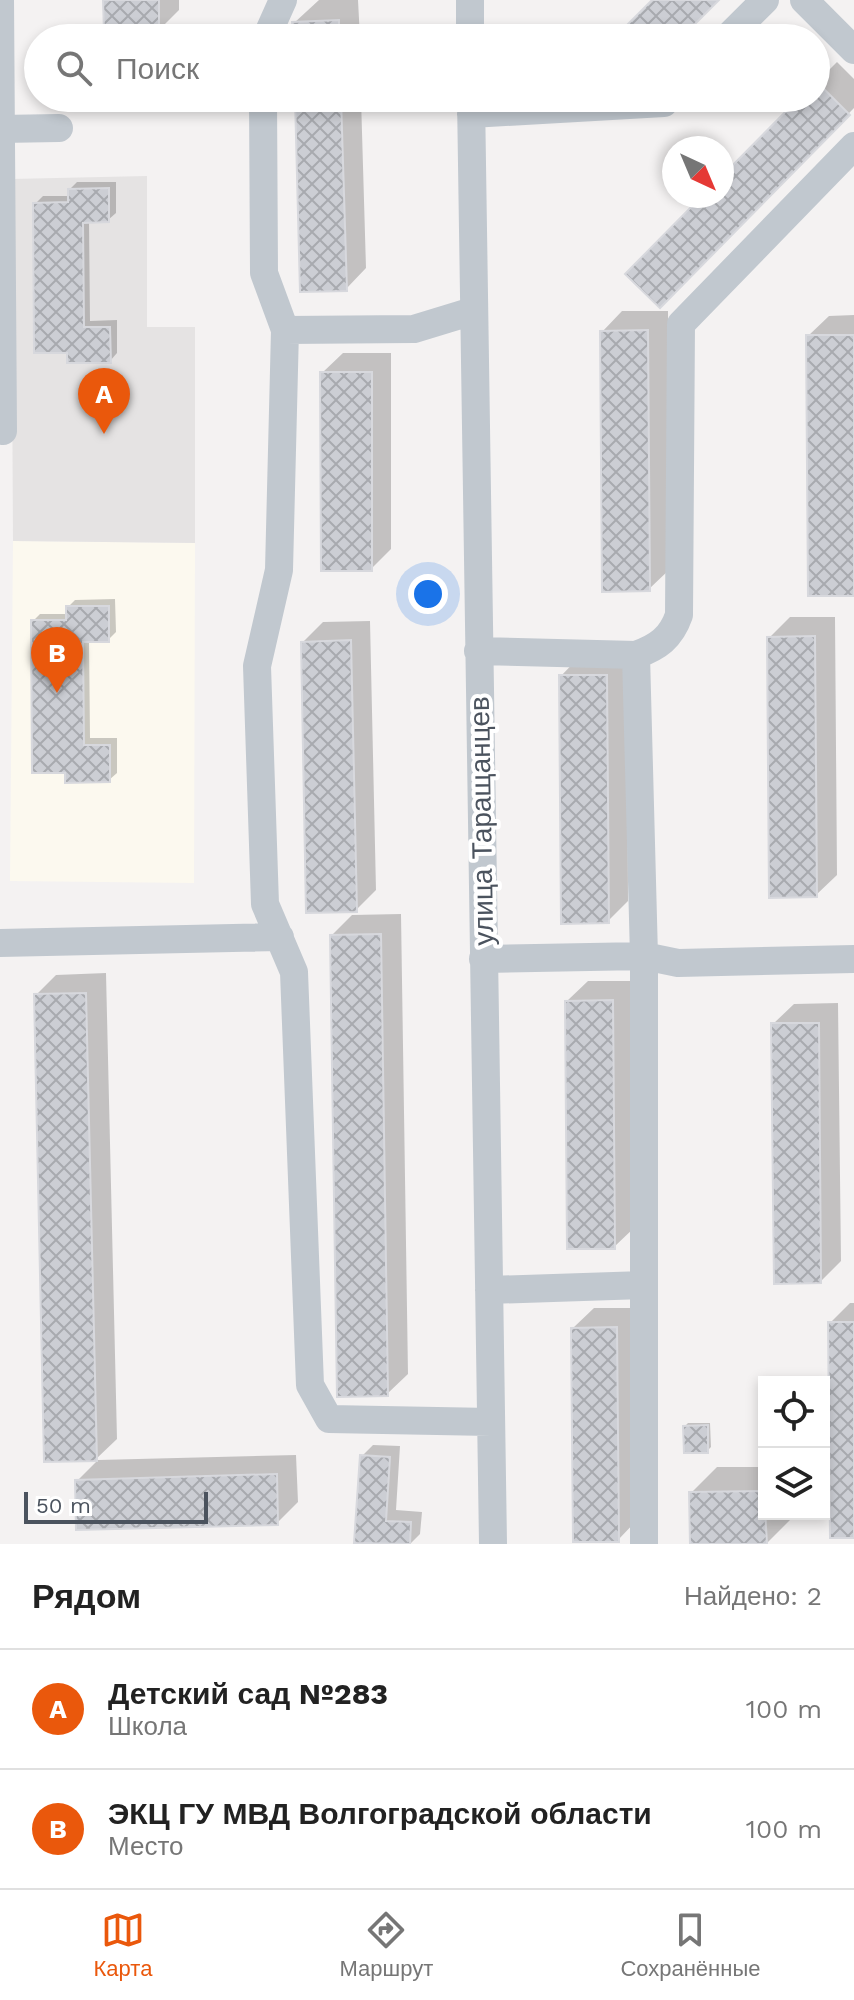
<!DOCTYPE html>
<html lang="ru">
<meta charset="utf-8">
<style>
:root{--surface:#fff;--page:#f2f2f2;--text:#222;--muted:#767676;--line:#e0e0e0;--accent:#ea580c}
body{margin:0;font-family:"Work Sans",sans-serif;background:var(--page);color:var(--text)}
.controls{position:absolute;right:24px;bottom:24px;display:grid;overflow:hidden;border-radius:0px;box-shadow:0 4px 12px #0003}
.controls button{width:72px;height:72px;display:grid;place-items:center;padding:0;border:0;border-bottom:2px solid var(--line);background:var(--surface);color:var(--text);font:40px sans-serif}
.compass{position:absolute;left:662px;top:136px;width:72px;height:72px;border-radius:50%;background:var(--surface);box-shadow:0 4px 12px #0003;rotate:136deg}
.scale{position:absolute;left:24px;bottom:20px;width:184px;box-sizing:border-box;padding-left:8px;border:4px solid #4b535e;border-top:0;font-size:22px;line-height:28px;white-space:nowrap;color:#4b535e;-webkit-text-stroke:6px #fff;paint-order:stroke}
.you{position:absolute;left:428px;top:594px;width:28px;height:28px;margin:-20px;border:6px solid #fff;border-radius:50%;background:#1a73e8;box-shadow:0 0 0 12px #1a73e833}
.badge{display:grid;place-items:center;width:52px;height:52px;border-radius:50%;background:var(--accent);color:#fff;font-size:26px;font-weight:700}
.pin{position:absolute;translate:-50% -66px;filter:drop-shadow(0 2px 4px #0008)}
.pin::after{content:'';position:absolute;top:42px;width:28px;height:24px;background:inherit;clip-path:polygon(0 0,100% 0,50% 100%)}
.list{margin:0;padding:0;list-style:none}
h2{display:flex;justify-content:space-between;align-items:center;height:104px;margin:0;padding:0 32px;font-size:34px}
h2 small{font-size:26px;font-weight:400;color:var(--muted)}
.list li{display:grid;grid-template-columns:52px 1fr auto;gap:24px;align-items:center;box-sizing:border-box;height:120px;padding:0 32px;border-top:2px solid var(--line)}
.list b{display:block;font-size:30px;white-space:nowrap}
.list p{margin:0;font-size:26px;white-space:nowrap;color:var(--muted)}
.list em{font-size:26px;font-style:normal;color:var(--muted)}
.icon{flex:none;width:44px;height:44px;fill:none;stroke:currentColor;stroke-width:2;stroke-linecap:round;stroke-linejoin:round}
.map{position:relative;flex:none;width:854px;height:1544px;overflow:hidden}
.search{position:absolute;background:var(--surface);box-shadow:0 4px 12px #0003;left:24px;right:24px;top:24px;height:88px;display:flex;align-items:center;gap:20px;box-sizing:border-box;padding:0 28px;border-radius:44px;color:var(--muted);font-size:30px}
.sheet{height:344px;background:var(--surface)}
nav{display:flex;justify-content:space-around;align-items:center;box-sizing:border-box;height:112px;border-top:2px solid var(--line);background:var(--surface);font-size:22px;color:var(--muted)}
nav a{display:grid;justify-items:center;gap:4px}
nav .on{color:var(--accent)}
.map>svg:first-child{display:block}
.commercial{fill:#fcf9ef}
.education{fill:#e5e3e3}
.shadow{fill:#0003}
.building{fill:url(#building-cross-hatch);stroke:#d7d8dd;stroke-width:2}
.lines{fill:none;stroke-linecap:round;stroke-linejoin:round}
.minor{stroke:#c1c8cf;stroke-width:28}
.labels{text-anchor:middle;stroke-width:8;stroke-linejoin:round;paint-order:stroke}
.street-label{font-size:28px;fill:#4b535e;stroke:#fff}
</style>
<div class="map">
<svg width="854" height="1544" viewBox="0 0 854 1544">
<defs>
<pattern id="building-cross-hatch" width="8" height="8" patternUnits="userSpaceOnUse" patternTransform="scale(2)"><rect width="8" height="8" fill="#ccced4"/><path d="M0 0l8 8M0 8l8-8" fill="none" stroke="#a8aaaf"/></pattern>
</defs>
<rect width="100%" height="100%" fill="#f4f2f2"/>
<!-- commercial -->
<path class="commercial" d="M13 541 195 543 194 883 10 881Z"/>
<!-- education -->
<path class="education" d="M147 176V327H195V543L13 541 11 179Z"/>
<!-- shadow -->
<path class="shadow" d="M106 0H179V10L159 30Z
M319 0H358L360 38H295L294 23Z
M837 62 854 79V108L660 305 705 196H722V179L802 98H816V83Z
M297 98H361L366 268 346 289Z
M77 182H116V213L108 220H89L90 321 117 320V353L110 361H69L35 204 43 196H70V189Z
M622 311H668L670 569 649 589 602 332Z
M854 315V594L808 336 829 316Z
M343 353H391V549L371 569 322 373Z
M115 599 116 632 108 640H89L90 738H117V773L109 780 67 781 33 621 40 614H68V607L75 600Z
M790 617H835L837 875 816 895 769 638Z
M370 621 376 890 356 910 303 642 323 622Z
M581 655H627L628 901 608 921 561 676Z
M401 914 408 1374 387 1394 332 935 352 915Z
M106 973 117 1439 96 1459 36 995 56 975Z
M588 981H633L635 1227 614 1247 567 1001Z
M838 1003 841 1261 820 1282 773 1024 794 1004Z
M850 1303H854V1536L830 1323Z
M594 1308H637L638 1519 618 1540 573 1328Z
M688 1423H710L711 1447 707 1451 685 1426Z
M373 1445 400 1446 396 1510 422 1512 420 1534 410 1544 356 1541 362 1456Z
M296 1455 298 1502 277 1523 77 1481 98 1460Z
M717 1467H764V1514H792V1518L766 1544H692L691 1493Z"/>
<!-- building -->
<path class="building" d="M103 0H159V32L104 33Z
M652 0H719L681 38H630L622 30Z
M339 20V38H293L292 22Z
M816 81 850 115 660 308 625 274 702 196H722V176L799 98H816Z
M295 98H341L347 291 300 292Z
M109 188V222L83 223 84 327H110L111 363H67V353H34L33 203 68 202V189Z
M648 330 650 591 602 592 600 331Z
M806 335H854V596H808Z
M320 372H372V571H321Z
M66 606H109V642H83L84 745H110V782L65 783V773H32L31 620H66Z
M815 636 817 897 769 898 767 637Z
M351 640 357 912 306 913 301 642Z
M559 675H607L609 923 561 924Z
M381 934 388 1396 337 1397 330 935Z
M86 993 97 1461 44 1462 34 994Z
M613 1000 615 1249H567L565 1001Z
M771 1023H819L821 1283 774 1284Z
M828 1322H854V1538H830Z
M617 1327 619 1542H573L571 1328Z
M708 1425V1453H684L683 1426Z
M360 1455 390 1457 386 1521 411 1522 410 1544 354 1543Z
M277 1474 278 1525 76 1530 75 1480Z
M764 1491 767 1544H690L689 1492Z"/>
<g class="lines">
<!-- minor -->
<path class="minor" d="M470 0V38
M804 0 854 50
M266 38 283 0
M727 38 765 0
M263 98 264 273 285 330 279 570 257 666 265 904 294 972 310 1385 329 1419 491 1422
M471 98 493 1544
M471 114 664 103 668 98
M0 129 59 128
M285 330 414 329 473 311
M0 430 3 431 0 0
M478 651 636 655C658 647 671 638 679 615L681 324 854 146
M636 655 644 956V1544
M0 943 280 937
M483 959 644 956 678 963 854 959
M489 1290 644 1285"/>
</g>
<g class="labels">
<!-- street labels -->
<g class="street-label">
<text transform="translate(481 821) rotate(-91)" y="10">улица Таращанцев</text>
</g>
</g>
</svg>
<div class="controls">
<button><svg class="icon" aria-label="locate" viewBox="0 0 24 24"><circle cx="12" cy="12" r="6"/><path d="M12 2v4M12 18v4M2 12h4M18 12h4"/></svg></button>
<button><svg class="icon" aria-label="layers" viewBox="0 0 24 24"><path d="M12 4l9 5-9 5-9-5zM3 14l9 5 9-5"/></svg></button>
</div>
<svg class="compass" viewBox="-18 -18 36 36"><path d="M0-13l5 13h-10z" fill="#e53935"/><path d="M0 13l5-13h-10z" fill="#767676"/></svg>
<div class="scale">50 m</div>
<div class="you"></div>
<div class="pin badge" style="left:104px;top:434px">A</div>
<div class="pin badge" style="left:57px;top:693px">B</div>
<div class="search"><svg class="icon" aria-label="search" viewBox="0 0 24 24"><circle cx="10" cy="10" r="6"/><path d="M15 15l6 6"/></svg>Поиск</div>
</div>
<section class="sheet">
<h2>Рядом<small>Найдено: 2</small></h2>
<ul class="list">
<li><span class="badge">A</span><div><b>Детский сад №283</b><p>Школа</p></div><em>100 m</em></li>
<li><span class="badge">B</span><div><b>ЭКЦ ГУ МВД Волгоградской области</b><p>Место</p></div><em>100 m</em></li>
</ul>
</section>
<nav>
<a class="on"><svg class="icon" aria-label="map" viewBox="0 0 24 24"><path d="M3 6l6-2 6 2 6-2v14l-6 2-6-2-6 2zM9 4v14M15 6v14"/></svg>Карта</a>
<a><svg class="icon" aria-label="directions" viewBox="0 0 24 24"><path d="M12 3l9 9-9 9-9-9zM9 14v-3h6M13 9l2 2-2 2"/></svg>Маршрут</a>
<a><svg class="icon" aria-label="saved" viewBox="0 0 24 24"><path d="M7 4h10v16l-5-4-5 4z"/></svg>Сохранённые</a>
</nav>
